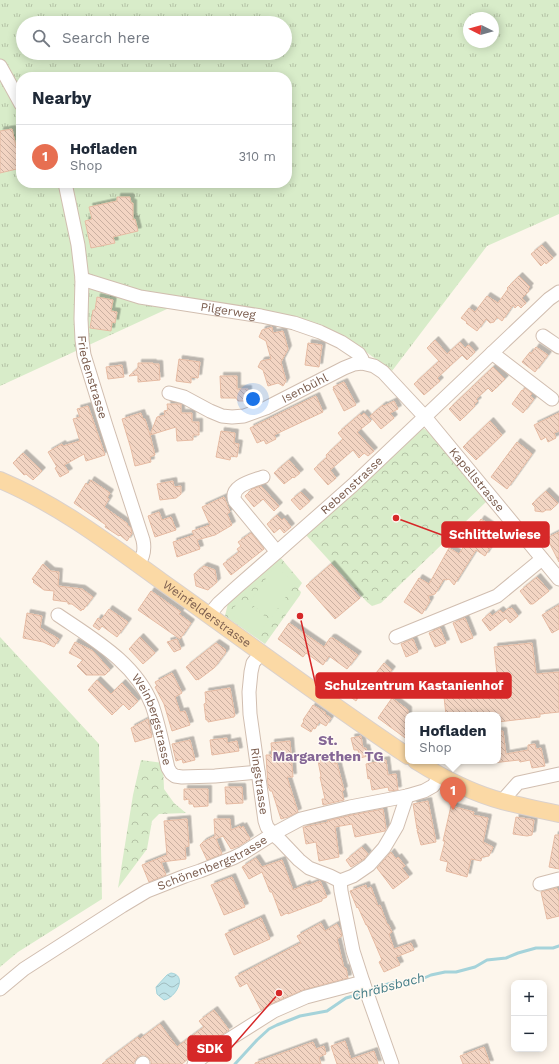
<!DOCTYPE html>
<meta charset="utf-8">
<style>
:root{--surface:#fff;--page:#f2f2f3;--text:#1f2937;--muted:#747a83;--line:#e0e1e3;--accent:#e76f51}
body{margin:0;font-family:"Work Sans",sans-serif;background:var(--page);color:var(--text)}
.controls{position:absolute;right:12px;bottom:12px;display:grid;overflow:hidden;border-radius:8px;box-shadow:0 2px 10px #0003}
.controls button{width:36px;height:36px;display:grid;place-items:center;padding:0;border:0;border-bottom:1px solid var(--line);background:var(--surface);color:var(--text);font:20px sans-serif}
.compass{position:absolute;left:463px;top:12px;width:36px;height:36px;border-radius:50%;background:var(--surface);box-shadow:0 2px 10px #0003;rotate:276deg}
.you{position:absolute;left:253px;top:399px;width:14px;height:14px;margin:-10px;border:3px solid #fff;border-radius:50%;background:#1a73e8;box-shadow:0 0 0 6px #1a73e833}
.badge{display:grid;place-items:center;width:26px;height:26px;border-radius:50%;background:var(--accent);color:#fff;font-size:13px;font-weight:700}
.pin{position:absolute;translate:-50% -33px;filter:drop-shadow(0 1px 2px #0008)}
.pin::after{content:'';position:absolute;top:21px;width:14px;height:12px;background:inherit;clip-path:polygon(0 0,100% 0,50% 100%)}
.popup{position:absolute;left:405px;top:712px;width:96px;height:52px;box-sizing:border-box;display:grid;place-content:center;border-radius:8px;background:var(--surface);filter:drop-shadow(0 1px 3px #0005);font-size:13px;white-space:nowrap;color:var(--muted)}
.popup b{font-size:15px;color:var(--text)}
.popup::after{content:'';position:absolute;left:50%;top:100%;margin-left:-8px;border:8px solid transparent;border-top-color:var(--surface)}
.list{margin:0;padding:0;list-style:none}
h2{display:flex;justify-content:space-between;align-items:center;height:52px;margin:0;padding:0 16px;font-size:17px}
h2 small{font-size:13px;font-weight:400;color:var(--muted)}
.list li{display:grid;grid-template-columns:26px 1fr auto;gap:12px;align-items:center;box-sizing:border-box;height:64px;padding:0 16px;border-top:1px solid var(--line)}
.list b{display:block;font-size:15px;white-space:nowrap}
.list p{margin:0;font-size:13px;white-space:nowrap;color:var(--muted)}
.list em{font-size:13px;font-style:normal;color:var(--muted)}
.icon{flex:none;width:22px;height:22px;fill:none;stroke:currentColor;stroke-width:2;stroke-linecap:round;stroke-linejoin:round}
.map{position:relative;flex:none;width:559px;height:1064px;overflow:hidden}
.search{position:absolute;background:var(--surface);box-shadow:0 2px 10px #0003;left:16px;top:16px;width:276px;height:44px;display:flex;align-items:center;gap:10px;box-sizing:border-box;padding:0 14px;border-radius:22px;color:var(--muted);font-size:15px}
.panel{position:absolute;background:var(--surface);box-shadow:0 2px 10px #0003;left:16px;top:72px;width:276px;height:116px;border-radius:16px}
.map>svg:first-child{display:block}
.grass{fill:url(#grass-tufts);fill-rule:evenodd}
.park{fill:url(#park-crowns)}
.garden{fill:#d8ecc9}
.water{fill:url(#water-waves);stroke:#a5d3da}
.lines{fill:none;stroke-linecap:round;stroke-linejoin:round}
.stream{stroke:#a5d3da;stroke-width:3}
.building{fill:url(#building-back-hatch);stroke:#e6bba3;filter:url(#shadow)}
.minor-casing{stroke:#d1beb0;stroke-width:15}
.major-casing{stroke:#dad1cd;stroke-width:18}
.minor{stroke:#fff;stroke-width:13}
.major{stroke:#fbd9a5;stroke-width:16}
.labels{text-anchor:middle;stroke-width:3;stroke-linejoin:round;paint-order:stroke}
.street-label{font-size:12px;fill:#7a5c4d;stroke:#fffaf3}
.water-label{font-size:13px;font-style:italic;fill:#437c86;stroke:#fffaf3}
.quarter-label{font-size:14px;font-weight:bold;fill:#846695;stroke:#fffaf3}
.leader{fill:none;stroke:#d62828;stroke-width:1.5}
.callout-dot{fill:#d62828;stroke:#fffaf3;stroke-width:1.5}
.callout{fill:#d62828;stroke:#d62828;stroke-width:1.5}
.callout-label{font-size:13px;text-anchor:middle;font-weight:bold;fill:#fff}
</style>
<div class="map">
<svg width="559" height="1064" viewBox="0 0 559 1064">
<defs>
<pattern id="grass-tufts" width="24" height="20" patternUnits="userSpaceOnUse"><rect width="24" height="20" fill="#d8ecc9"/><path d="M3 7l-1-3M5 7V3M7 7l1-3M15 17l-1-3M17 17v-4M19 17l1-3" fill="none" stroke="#b4c2a5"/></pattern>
<pattern id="park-crowns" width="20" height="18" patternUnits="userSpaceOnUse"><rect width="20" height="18" fill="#d8ecc9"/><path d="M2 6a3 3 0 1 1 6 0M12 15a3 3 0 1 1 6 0" fill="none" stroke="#b4c2a5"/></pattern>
<pattern id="water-waves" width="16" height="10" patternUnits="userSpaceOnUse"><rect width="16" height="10" fill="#bfe3e8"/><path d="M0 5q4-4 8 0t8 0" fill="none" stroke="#a0bbbe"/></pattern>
<pattern id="building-back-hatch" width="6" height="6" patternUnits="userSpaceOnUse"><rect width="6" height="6" fill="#f3d5c3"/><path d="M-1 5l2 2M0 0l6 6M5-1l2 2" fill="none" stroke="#cab0a1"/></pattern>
<filter id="shadow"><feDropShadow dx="3.5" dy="-3.5" stdDeviation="0" flood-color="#0004"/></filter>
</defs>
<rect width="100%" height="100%" fill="#fdf6ec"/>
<!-- grass -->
<path class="grass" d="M0 0H559V214L487 246 392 371 358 346 181 299 180 303 0 386ZM469 18H493V42H469ZM23 23H285V53H23ZM21 77H287V183H21Z
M0 637 99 744 102 899 18 952 0 967Z"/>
<!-- park -->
<path class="park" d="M418 428H423L433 435 487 501 381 603 372 606 367 602 306 535Z
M280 557 302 583 298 589 301 592 300 595 265 644 225 616 228 603Z
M141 760 163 763 164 789 174 803 186 813 159 814 152 821 147 849 118 888 133 795Z"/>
<!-- garden -->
<path class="garden" d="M274 567 296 582 271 618 249 603Z
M240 599 269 619 259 634 230 614Z"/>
<!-- water -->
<path class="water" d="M171 973C188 975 176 998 164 1000L157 994 156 987 167 975Z"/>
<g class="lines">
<!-- stream -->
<path class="stream" d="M369 992 388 984 397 982 409 983 415 982 431 975 445 972H456L475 967 487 960 506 958 518 953 536 948H553L559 946
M235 1064 257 1040 269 1029 277 1025 300 1016 327 1011 346 998 364 993"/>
</g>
<!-- building -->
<path class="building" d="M12 129 21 168 0 173V131Z
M117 197H130L131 203H133V220L135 219 138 231 113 237 115 243 91 248 85 221 92 219 89 207 117 201Z
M542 245 553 258 546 264 545 262 541 266 531 254Z
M519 276 530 287 528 289 529 291 522 298 526 303 521 308 518 305 515 308 513 305 502 321 497 317 494 322 490 323 486 319 477 331 466 323 467 322 461 318 469 308 475 312 487 296 498 303 508 289 507 288Z
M97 297 113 300 111 311 117 312 115 323 112 322 111 331 90 328 93 310H95Z
M272 327 273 333 283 331 288 349 281 362 286 381 283 386 278 383 268 386 263 370 258 367 261 361 271 359 266 341 259 337 262 330Z
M435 340 447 354 460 342 465 348 468 345 470 346 475 352 467 360 462 355 437 378 440 381 424 395 414 384 439 361 427 348Z
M308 343 322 345 319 367 305 365Z
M536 347 548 355 535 372 522 362 530 352 531 354Z
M179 359 200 362 198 378 191 377V383L176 381Z
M138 363H153V364H159L160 380 138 382V375L129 376 138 368Z
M122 365 124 377 108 379 106 367Z
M493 367 505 379 492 392 488 388 476 399 478 401 474 404 475 406 460 421 449 409Z
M220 376H237V389H248V401H238L236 398H221Z
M344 382 356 405 344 411 333 389H334L333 387Z
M525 388 532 394 530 396 534 399 523 413 512 404 522 390 523 391Z
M316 396 323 412 274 435 276 439 266 444 264 440 257 443 250 428Z
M394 401 398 409 390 413 394 418 381 429 370 416 383 405 384 406Z
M167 404H181V413H192V422H199V435H193V440L177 441 176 427 150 435 155 455 150 457 151 462 135 466 131 449 122 419 141 413 143 419H145L150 435 157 417 165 415 164 411 168 410Z
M88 406 105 455 86 461 84 454 64 465 69 472 60 477 55 468 57 467 48 452 62 444 63 446 80 441 73 419 80 417 77 409Z
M364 413 371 421 357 432 374 451 368 456 364 453 359 458 353 450 330 470 336 478 328 485 314 469 327 457 326 455 343 439 338 433 360 414 361 416Z
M559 413V431L554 433 556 438 548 442 546 437 541 440 534 425Z
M490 421 502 435 476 460 463 447Z
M221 431 235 433 234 443 239 444 237 457 231 456 230 460 216 457Z
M517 442 532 454 507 489 491 477Z
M23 453 42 471 33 480 26 474 24 475 13 463Z
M289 460 300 473 294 478 293 477 284 484 274 473Z
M91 480 110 493 107 498 109 499 104 507 128 524 127 525 131 528 132 533 127 541 120 535 119 536 105 527 106 525 74 503 86 483 88 485Z
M173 481 174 487 181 486V494L176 498 160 500 157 484Z
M261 486 279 506 274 511 263 499 254 507 245 496 252 489Z
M546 491 558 503 551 510H546L543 512 535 511V507L532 504Z
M301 492 310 501 300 510 291 500Z
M224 497 230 512 227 514 232 525 215 535 197 540 200 549 177 557 173 542 194 535 192 531 210 525 202 507Z
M159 512 162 520 171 517 176 530 155 537 148 516Z
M277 515 282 520 284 518 291 527 284 533 280 528 274 533 267 524Z
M481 519 500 532 485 556 476 550 454 585 449 579 446 580 444 579 435 594 428 596 430 601 422 614 404 602 419 578 429 584 449 548 459 554Z
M559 532V562L547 538Z
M251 533 264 549 231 575 223 564 239 552 237 549 241 546 238 542Z
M43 564 51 571 59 572 58 586 82 589 93 597 83 610 82 609 81 611 72 604H68V602L53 600 54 591 44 590 33 582 34 581 32 579Z
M331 564 360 598 335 619 306 586Z
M204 566 215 570 217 582 208 590 196 586 194 574Z
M537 577 549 591 533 604H530L520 591Z
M151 591 181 612 179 614 191 623 180 639 138 610Z
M559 605V629L552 633 542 615Z
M509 608 510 609 512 608 518 616 510 623 506 618 490 631 482 620 490 613 492 616 500 610 503 613Z
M109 609 128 622 117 637 102 626 99 630 93 626 98 618 101 620Z
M27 613 42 616 40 628 59 639 54 647 43 642 23 638Z
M465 618 473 638 461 643 453 623Z
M289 623 324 647 330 638H333L358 655 347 669 329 656 323 665 306 653 303 657 278 639Z
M440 628 446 643 435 647 429 633Z
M140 637 155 653 143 664 129 649Z
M177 639 181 649 174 652 167 642Z
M413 639 418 652 406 657 401 644Z
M75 642 93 651 110 670 105 675H86L77 666 83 660 69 653Z
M216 643 226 650 225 651 226 652 214 668 198 680V679L196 680 186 667Z
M532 643 536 674 559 672V712L540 714V717L498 722V715H446L444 697 499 691 494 647Z
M384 663 392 670 384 680 376 673Z
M172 673 182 693 175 697 180 712 185 711 190 725 172 731 164 704 155 687 157 686 155 682Z
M97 680 111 694 122 683 138 701 129 710 123 704 112 715 88 690Z
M354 681 364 688 356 701 345 693Z
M230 688 235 716H234V717L208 722V720H206L204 704 206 703 205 692Z
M392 698 408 710V740L378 718Z
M313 705 326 713 325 714 331 718 326 726 319 722 315 729 313 728 311 732 301 726 304 721 303 720Z
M148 719 152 737 135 742 131 728Z
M498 731H503L506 754 528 750V745L535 744 536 749 541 748 545 766 532 768 530 760 520 762 519 760 492 763V761H498Z
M361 736 363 748H366L368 756 360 758 358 750H354L351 738Z
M227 738V743L237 741 239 751 212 755 210 740Z
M190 740 195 760 183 763 182 759 176 761 172 744Z
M290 741 293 777H287L298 812 288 817 281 819 272 791H270L268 786 266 755H272L271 743Z
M334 757 335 764 337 763 344 790 342 791 344 800 323 805 322 799H325L320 777 321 776 318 761Z
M386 760 388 775 396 774 398 790 389 791 388 787 372 790 370 778 368 779 366 764Z
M225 787H242L243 803 226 804Z
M184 789H208V806L194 807 193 804H189V799L184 800Z
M428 801 436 842 421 845 417 830 419 829H417L413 804Z
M451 806 474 812 473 815 488 818 483 842 493 847 489 856 482 857 481 861 471 859 467 877 446 871 448 862 440 860 445 841H443Z
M383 809 386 828 385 831 355 837 352 824 335 827 339 857 319 861 316 842 306 844 303 827H304L328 822 327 821 352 815Z
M516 817 534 820 532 835 527 836 513 834Z
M187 819 189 846 185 847 186 859 161 862 166 875 149 882 142 865 167 855 164 821Z
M214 819H230L231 830 240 826 241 828 243 826 250 839 239 846 231 849 223 836 216 839 222 854 207 860 200 845 203 842 215 836Z
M555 835H559V869L549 867Z
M362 847 368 854 364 859 351 867 346 860Z
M391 852 396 859 398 857 405 866 402 868 409 877 393 889 377 868Z
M256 858 262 867 282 860 293 890 307 884V886L320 881 327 897 322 899V901L288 914 287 913 281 916 272 892H270L262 872 249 879 242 867Z
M232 877 245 907 224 915 211 885Z
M366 885 367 889 371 887 378 906 380 905 387 924H388L392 932 389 934 394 949 411 943 414 950 396 957 400 965 384 972 379 962 382 960 367 925H366L358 907 357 908 350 891Z
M557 888 559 896V916L547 919 541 892Z
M261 918 270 939 234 955 225 934Z
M321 923 325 931 337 924 341 932 342 936 337 939 344 968H346L348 978 303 990 271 1004 261 1010 247 983 240 987 235 977 301 943 297 936Z
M214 1010 229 1030 212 1041 197 1038 203 1046 182 1064H151V1061L149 1058 145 1055H141L137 1057 134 1062V1064H102L138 1037 140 1039 160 1024 177 1047 204 1027 199 1021Z
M345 1041 351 1059 374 1051 378 1064H337L331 1046Z
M313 1042 316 1049 324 1046 326 1054 319 1057 321 1064H255V1063Z
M484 1047 490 1064H463L460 1056Z"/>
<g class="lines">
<defs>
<g id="minor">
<path d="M0 66 21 104"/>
<path id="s1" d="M65 183 78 245 82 279 81 319 82 340 84 355 106 426 143 540C145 549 144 556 138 565"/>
<path id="s2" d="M82 279 140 297 261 316 294 323 320 332 341 342 359 354 362 359V363"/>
<path d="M543 336 559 347"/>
<path d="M492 353 552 399"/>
<path id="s3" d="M169 393 184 397 210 411 222 416 232 417 244 416 266 408 344 368 354 364 362 363 374 366 383 372 425 417 559 579"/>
<path d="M263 477C252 481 229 486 235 501L277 552"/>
<path id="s4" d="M58 615C93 639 136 663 152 705 159 725 163 747 168 768L171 773 175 776 182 777 215 776 258 772"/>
<path id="s5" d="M209 615 219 603 238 586 277 552 353 485 549 299 559 292"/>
<path d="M396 637 497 596 542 559"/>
<path id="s6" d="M261 653 253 663 251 672 249 692 250 714 265 821 267 827 273 834 280 840 299 860 309 868 330 876 340 881"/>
<path d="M502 801 518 783 559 774"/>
<path d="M340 881 341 891 353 951 363 982 392 1064"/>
<path d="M340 881 353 876 369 865 384 848 397 826 407 796"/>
<path d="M540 884 559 879"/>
<path id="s7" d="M0 989 24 969 122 906 147 891 185 876 200 871 233 858 243 853 273 834 301 819 350 807 407 796 424 791 433 786 441 776"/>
<path d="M142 1064 143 1063"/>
<path d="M194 1064 209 1052 274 1011 306 997 363 982"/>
</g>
<g id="major">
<path id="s8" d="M0 480C59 505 110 544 161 581 243 639 324 700 408 756"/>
<path d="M416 761C443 778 471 793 502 801 521 806 540 810 559 814"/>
</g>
</defs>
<!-- minor casing -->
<use href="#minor" class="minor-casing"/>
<!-- major casing -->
<use href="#major" class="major-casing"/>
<!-- minor -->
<use href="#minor" class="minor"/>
<!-- major -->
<use href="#major" class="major"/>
</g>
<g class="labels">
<!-- street labels -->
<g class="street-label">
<text dy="4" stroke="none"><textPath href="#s2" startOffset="150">Pilgerweg</textPath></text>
<text dy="4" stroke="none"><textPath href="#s1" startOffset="197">Friedenstrasse</textPath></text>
<text dy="4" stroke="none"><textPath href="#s3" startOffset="147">Isenbühl</textPath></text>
<text dy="4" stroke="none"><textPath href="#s3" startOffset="376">Kapellstrasse</textPath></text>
<text dy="4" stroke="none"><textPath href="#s5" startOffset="193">Rebenstrasse</textPath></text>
<text dy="4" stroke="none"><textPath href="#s8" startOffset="247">Weinfelderstrasse</textPath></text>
<text dy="4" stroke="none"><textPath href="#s4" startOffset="146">Weinbergstrasse</textPath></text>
<text dy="4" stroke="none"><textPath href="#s6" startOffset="132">Ringstrasse</textPath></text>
<text dy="4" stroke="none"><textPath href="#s7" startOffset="248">Schönenbergstrasse</textPath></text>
</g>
<!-- water labels -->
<g class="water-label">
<text transform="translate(388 986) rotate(-15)" y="5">Chräbsbach</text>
</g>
<!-- quarter labels -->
<g class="quarter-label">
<text x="328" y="745">St.<tspan x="328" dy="16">Margarethen TG</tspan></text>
</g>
</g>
<!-- callouts -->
<path class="leader" d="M396 518L442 535M300 616L316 686M279 993L231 1048"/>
<g class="callout-dot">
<circle cx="396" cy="518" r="4"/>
<circle cx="300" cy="616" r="4"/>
<circle cx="279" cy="993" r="4"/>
</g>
<g class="callout">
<rect x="442" y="522" width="107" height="25" rx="4"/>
<rect x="316" y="673" width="195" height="25" rx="4"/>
<rect x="188" y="1036" width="43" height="25" rx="4"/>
</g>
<g class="callout-label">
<text x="495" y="539">Schlittelwiese</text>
<text x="414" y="690">Schulzentrum Kastanienhof</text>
<text x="210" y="1053">SDK</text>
</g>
</svg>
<div class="controls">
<button>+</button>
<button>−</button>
</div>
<svg class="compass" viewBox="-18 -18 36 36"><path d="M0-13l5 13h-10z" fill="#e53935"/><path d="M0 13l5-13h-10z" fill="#747a83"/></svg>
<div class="you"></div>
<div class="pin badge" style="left:453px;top:810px">1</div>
<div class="popup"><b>Hofladen</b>Shop</div>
<div class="search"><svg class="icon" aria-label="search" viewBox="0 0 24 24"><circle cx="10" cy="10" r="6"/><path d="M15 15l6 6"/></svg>Search here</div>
<section class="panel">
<h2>Nearby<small></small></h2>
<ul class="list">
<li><span class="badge">1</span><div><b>Hofladen</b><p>Shop</p></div><em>310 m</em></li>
</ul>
</section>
</div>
